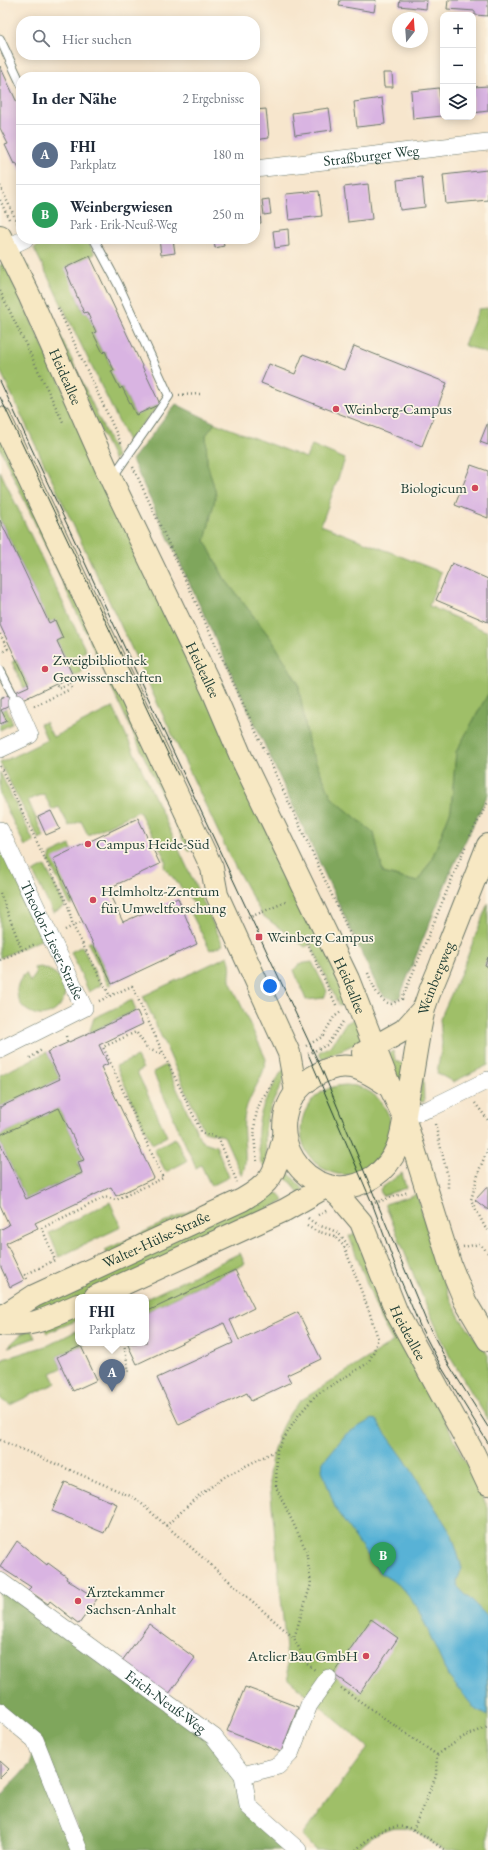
<!DOCTYPE html>
<html lang="de">
<meta charset="utf-8">
<style>
:root{--surface:#fff;--page:#f2f2f3;--text:#1f2937;--muted:#747a83;--line:#e0e1e3;--accent:#111827}
body{margin:0;font-family:"EB Garamond",serif;background:var(--page);color:var(--text)}
.controls{position:absolute;right:12px;top:12px;display:grid;overflow:hidden;border-radius:8px;box-shadow:0 2px 10px #0003}
.controls button{width:36px;height:36px;display:grid;place-items:center;padding:0;border:0;border-bottom:1px solid var(--line);background:var(--surface);color:var(--text);font:20px sans-serif}
.compass{position:absolute;left:392px;top:12px;width:36px;height:36px;border-radius:50%;background:var(--surface);box-shadow:0 2px 10px #0003;rotate:17deg}
.you{position:absolute;left:270px;top:986px;width:14px;height:14px;margin:-10px;border:3px solid #fff;border-radius:50%;background:#1a73e8;box-shadow:0 0 0 6px #1a73e833}
.badge{display:grid;place-items:center;width:26px;height:26px;border-radius:50%;background:var(--accent);color:#fff;font-size:13px;font-weight:700}
.pin{position:absolute;translate:-50% -33px;filter:drop-shadow(0 1px 2px #0008)}
.pin::after{content:'';position:absolute;top:21px;width:14px;height:12px;background:inherit;clip-path:polygon(0 0,100% 0,50% 100%)}
.popup{position:absolute;left:75px;top:1294px;width:74px;height:52px;box-sizing:border-box;display:grid;place-content:center;border-radius:8px;background:var(--surface);filter:drop-shadow(0 1px 3px #0005);font-size:13px;white-space:nowrap;color:var(--muted)}
.popup b{font-size:15px;color:var(--text)}
.popup::after{content:'';position:absolute;left:50%;top:100%;margin-left:-8px;border:8px solid transparent;border-top-color:var(--surface)}
.list{margin:0;padding:0;list-style:none}
h2{display:flex;justify-content:space-between;align-items:center;height:52px;margin:0;padding:0 16px;font-size:17px}
h2 small{font-size:13px;font-weight:400;color:var(--muted)}
.list li{display:grid;grid-template-columns:26px 1fr auto;gap:12px;align-items:center;box-sizing:border-box;height:60px;padding:0 16px;border-top:1px solid var(--line)}
.list b{display:block;font-size:15px;white-space:nowrap}
.list p{margin:0;font-size:13px;white-space:nowrap;color:var(--muted)}
.list em{font-size:13px;font-style:normal;color:var(--muted)}
.icon{flex:none;width:22px;height:22px;fill:none;stroke:currentColor;stroke-width:2;stroke-linecap:round;stroke-linejoin:round}
.map{position:relative;flex:none;width:488px;height:1850px;overflow:hidden}
.search{position:absolute;background:var(--surface);box-shadow:0 2px 10px #0003;left:16px;top:16px;width:244px;height:44px;display:flex;align-items:center;gap:10px;box-sizing:border-box;padding:0 14px;border-radius:16px;color:var(--muted);font-size:15px}
.panel{position:absolute;background:var(--surface);box-shadow:0 2px 10px #0003;left:16px;top:72px;width:244px;height:172px;border-radius:16px}
.map>svg:first-child{display:block}
.green{fill:#9fbf68;stroke:#5f7e4e}
.forest{fill:#7fa65c;stroke:#4f7248}
.water{fill:#59b2d6;stroke:#3c7885}
.building{fill:#d9b4e2}
.lines{fill:none;stroke-linecap:round;stroke-linejoin:round}
.lane-casing{stroke:#6b786a;stroke-width:10}
.street-casing{stroke:#6b786a;stroke-width:18}
.secondary-casing{stroke:#6b786a;stroke-width:24}
.path{stroke:#6b786a;stroke-width:2.5;stroke-dasharray:1 3;stroke-linecap:butt}
.lane{stroke:#fff;stroke-width:8}
.street{stroke:#fff;stroke-width:17}
.secondary{stroke:#f7e8c3;stroke-width:22}
.tram{stroke:#1f3d34;stroke-width:1}
.poi-dot{fill:#d1495b;stroke:#fcf5e5;stroke-width:1.5}
.labels{text-anchor:middle;stroke-width:3.5;stroke-linejoin:round;paint-order:stroke}
.street-label{font-size:15px;fill:#1f3d34;stroke:#fcf5e5}
.poi-label{font-size:15px;fill:#1f3d34;stroke:#fcf5e5;text-anchor:start}
</style>
<div class="map">
<svg width="488" height="1850" viewBox="0 0 488 1850">
<rect width="100%" height="100%" fill="#fcf5e5"/>
<filter id="ink" filterUnits="userSpaceOnUse"><feTurbulence type="fractalNoise" baseFrequency=".025" numOctaves="2"/><feDisplacementMap in="SourceGraphic" scale="8" xChannelSelector="R" yChannelSelector="G"/><feConvolveMatrix kernelMatrix="1 2 1 2 8 2 1 2 1" color-interpolation-filters="sRGB"/></filter>
<filter id="wash" filterUnits="userSpaceOnUse"><feTurbulence type="fractalNoise" baseFrequency=".012" numOctaves="4" result="noise"/><feDisplacementMap in="SourceGraphic" scale="16" xChannelSelector="R" yChannelSelector="G"/><feGaussianBlur stdDeviation="0.9" result="paint"/><feColorMatrix in="noise" values="0 0 0 0 0 0 0 0 0 0 0 0 0 0 0 0 0 1.4 0 .05"/><feComposite in="paint" operator="in"/></filter>
<g filter="url(#wash)">
<rect width="100%" height="100%" fill="#f7e6cd"/>
<!-- green -->
<path class="green" d="M52 239H87L95 254 65 268 78 295 76 296 84 313 87 312 96 332 93 333 102 352H105L120 389 122 387 135 415 160 404 128 441 34 248Z
M4 263 351 1001 339 1006 311 944 305 947 262 915 231 859 0 370V265Z
M28 266 117 457 114 460 24 268Z
M488 308V354L464 345 479 309Z
M215 423 306 458 312 445 345 459 321 525 441 572 429 606 488 632V694L456 752 451 810 431 861 417 882 383 873 374 833 332 798 309 747 298 683 272 640 224 578 205 541 216 494 207 463 206 435Z
M0 436 185 833 190 851H188L0 448Z
M0 471 86 651 74 657 82 672 73 676 57 641 63 638 55 621 49 623 0 520Z
M17 660 29 686 24 688 12 662Z
M113 707 223 945 210 950 190 911 194 903 164 867 166 861 154 836 148 829 139 811 88 835 81 821 69 826 59 807 52 810 44 794 28 800 44 837 39 839 0 763 47 740 40 724 45 722 53 737Z
M6 708 12 721 11 724 0 730V724L6 721 1 710Z
M0 772 34 842 25 846 0 795Z
M0 844 45 938 0 958Z
M70 845 72 850 74 903 70 905 49 861 51 854Z
M45 866 65 906 53 913 33 872Z
M488 903V957L485 965 488 967V1065L453 1082 437 1073 442 1044 440 1019 463 968Z
M92 941 112 984 108 985 88 943Z
M82 946 101 985 89 992 71 952Z
M228 956C233 970 229 970 230 981L266 1059C265 1077 249 1093 245 1113 240 1134 250 1157 242 1176L224 1136 204 1131 143 996Z
M312 962 327 991 324 998 306 1000 294 970 299 964Z
M40 967C87 979 58 1028 30 1012 24 1009 20 1004 18 998 15 988 19 979 26 973L30 982 36 974 34 968Z
M132 1000 136 1010 89 1033 94 1018Z
M357 1017 365 1039 322 1059 319 1052 332 1045 345 1024Z
M393 1051 396 1061 409 1067 402 1091 387 1056Z
M47 1052 60 1079 0 1107V1075Z
M137 1057 143 1069 137 1072 167 1136 152 1144 116 1066Z
M166 1065 201 1141 216 1146 229 1177 211 1186 201 1165 196 1168 153 1072Z
M286 1067C284 1085 273 1098 268 1115 262 1133 267 1150 267 1167L261 1163C255 1130 257 1114 274 1085 278 1078 280 1072 286 1067Z
M423 1072 424 1102 418 1101Z
M301 1130a45 45 0 1 1 90 0a45 45 0 1 1-90 0Z
M59 1108 84 1160 78 1163 82 1173 26 1199 0 1143V1135Z
M175 1138 187 1161 166 1172 154 1149Z
M286 1170 304 1190 299 1194 292 1183 281 1175Z
M402 1173 406 1188 382 1196 380 1189Z
M233 1191H235L108 1255 105 1250Z
M270 1191 280 1194 284 1201 84 1297 38 1315 34 1304Z
M417 1194 436 1260 448 1293 460 1318 488 1355V1420L450 1357 423 1298 385 1204Z
M110 1202 121 1227 59 1257 49 1233Z
M356 1233 396 1336 426 1382 488 1508V1850C478 1850 452 1850 445 1850 433 1846 425 1835 413 1830 392 1821 371 1835 356 1850H315L302 1836 368 1747 289 1680 269 1475C273 1447 280 1421 300 1401L393 1342 381 1320 349 1236Z
M240 1253 245 1264 146 1312V1299Z
M78 1315V1320L47 1333 44 1327Z
M31 1330 35 1338 8 1347 21 1334Z
M78 1330V1343H86L57 1357 62 1368 51 1373 56 1383 10 1405 0 1399V1369L3 1359 49 1345Z"/>
<!-- forest -->
<path class="forest" d="M176 404 215 423 206 435 207 463 216 494 205 541 224 578 272 640 298 683 309 747 332 798 374 833 383 873 417 882 431 861 451 810 456 752 488 694V794L450 873 399 998 394 1000 384 996 377 986 132 460Z
M0 1586 213 1741 240 1777 246 1807 292 1850H86L42 1740 0 1707Z
M34 1744 76 1850H0V1797L30 1764Z"/>
<!-- water -->
<path class="water" d="M372 1419 376 1420 405 1460 452 1535 462 1568 457 1581 458 1587 488 1617 487 1716 476 1710 448 1676 417 1606 398 1584 380 1573 336 1510 322 1470 323 1462 346 1434Z"/>
<g id="blocks">
<!-- building -->
<path class="building" d="M340 0H376L374 12 339 6Z
M400 0H427L426 9 399 6Z
M448 0H488V16L475 15V11L447 9Z
M0 66 21 111V173L16 163 14 164 5 145 8 144 0 128Z
M383 73H392L393 87H384Z
M488 86V111L473 113V87Z
M439 88 442 116 413 119 411 91Z
M382 98 385 124 357 127 354 102Z
M329 108 332 130 295 135 292 113Z
M266 109 269 138 255 140V110Z
M487 170 488 200 446 204 443 175Z
M422 177 425 207 400 210 397 180Z
M368 184 372 219 348 222 344 187Z
M319 191 322 216 289 220 286 194Z
M255 197H258L261 223 255 224Z
M269 199 271 214 264 215 262 200Z
M288 229 289 246 275 248 273 231Z
M159 239H173L175 253 161 255Z
M214 239H223L224 246 215 248Z
M90 256 160 404 136 415 122 387 120 389 111 371 114 370 105 351 103 353 93 333 96 332 87 312 84 313 65 268Z
M354 346 447 383 422 446 261 383 269 364 295 374 303 354 344 370Z
M488 422V445L480 442Z
M471 465 488 471V518L455 505Z
M0 520 49 623 55 620 63 638 57 641 73 676 1 710 7 721 0 724V699L29 686 0 625Z
M452 563 488 579V622L436 600Z
M51 811 60 829 46 835 38 817Z
M138 818 160 864 107 889 123 922 178 898 197 944 112 984 53 859Z
M488 957V967L485 965Z
M137 1011 143 1024 99 1045 108 1064 101 1067 154 1178 116 1196 111 1187 35 1223 38 1228 6 1243 24 1280 10 1287 0 1265V1230L9 1225 0 1205V1143L26 1199 82 1173 78 1162 84 1160 59 1108 0 1135V1107L60 1079 47 1052Z
M488 1186V1210L475 1200Z
M235 1270 254 1308 230 1320 239 1340 298 1312 321 1359 287 1375 291 1382 251 1401 247 1393 179 1425 157 1378 233 1343 224 1323 137 1364 127 1343H146V1312Z
M81 1346 97 1380 73 1391 57 1357Z
M65 1482 117 1504 104 1533 52 1511Z
M17 1541 47 1565 48 1563 67 1577 66 1579 97 1599 79 1624 50 1601 48 1604 28 1590 31 1587 0 1567Z
M371 1619 398 1638 360 1693 333 1674Z
M149 1624 195 1658 166 1698 119 1665Z
M245 1687 298 1707 281 1752 227 1731Z
M0 1761 9 1769 0 1778Z"/>
</g>
</g>
<g filter="url(#ink)">
<use href="#blocks" fill-opacity="0" stroke="#6b786a" stroke-width="1"/>
<g class="lines">
<defs>
<path id="lane" d="M0 39 21 84
M94 239 118 284 169 396 112 478
M0 670 12 693"/>
<g id="street">
<path id="s1" d="M255 169 488 142"/>
<path d="M0 251 25 239"/>
<path d="M0 749 30 735 16 703"/>
<path id="s2" d="M0 830 84 1008 0 1050"/>
<path d="M404 1117 431 1108 488 1080"/>
<path id="s3" d="M0 1581 214 1737 243 1775 248 1806 298 1850"/>
<path d="M0 1711 35 1740 79 1850"/>
<path d="M243 1775 278 1766 290 1754 309 1705 328 1678"/>
</g>
<g id="secondary">
<path id="s4" d="M0 236 30 297 111 479 213 691 242 759 348 979 390 1087 404 1117 451 1267 465 1301 488 1340"/>
<path d="M0 418 212 868 217 895 289 1053 296 1092"/>
<path d="M363 1053 404 1030 424 1008"/>
<path id="s5" d="M390 1087C363 1068 344 1057 313 1077 246 1121 308 1219 373 1177 403 1157 402 1128 408 1096 414 1068 417 1038 424 1009 428 993 437 976 443 959 458 921 473 883 488 845"/>
<path id="s6" d="M327 1186 339 1196 361 1222 397 1313 474 1454 488 1484"/>
<path d="M95 1297 285 1210 327 1186"/>
<path id="s7" d="M0 1318 34 1296 242 1200C275 1181 275 1171 284 1136"/>
<path d="M0 1324C35 1327 47 1318 78 1305"/>
</g>
</defs>
<!-- lane casing -->
<use href="#lane" class="lane-casing"/>
<!-- street casing -->
<use href="#street" class="street-casing"/>
<!-- secondary casing -->
<use href="#secondary" class="secondary-casing"/>
<!-- path -->
<path class="path" d="M0 186 18 224
M0 200 9 219
M0 291 64 424
M58 308 121 443
M179 395 201 394
M133 467 357 949
M0 634 8 649 11 648
M0 653 8 649
M34 706 73 688 71 683 58 688 56 684
M0 766 68 906 73 926 110 996
M470 836 488 802
M0 893 22 950
M248 918 288 901
M65 930 83 921
M304 935 337 1007
M0 960 35 944
M368 973C373 985 377 1000 391 1004L402 999 466 845
M99 1001 132 986 164 1055
M66 1036 67 1042
M306 1046 322 1037 334 1017 341 1012
M308 1054 327 1045 344 1020
M30 1058 43 1049
M475 1103 488 1120
M435 1124 448 1177V1190
M488 1149 480 1168 471 1200 485 1227 488 1230
M257 1161C254 1142 252 1122 260 1103 264 1095 270 1088 274 1079
M371 1204 408 1192
M318 1215 328 1210
M308 1218C324 1233 337 1223 349 1248
M307 1226 316 1231 334 1236 344 1246 369 1311 378 1338 374 1351 368 1363 316 1395 297 1417 277 1450 276 1487 306 1550 311 1584 294 1638 307 1664 315 1670
M463 1247 480 1244 488 1253
M27 1279 25 1275 55 1260 42 1228 105 1197 116 1200 163 1178 103 1047 136 1032 148 1049 164 1055 202 1133 218 1137 237 1182
M124 1343 129 1373
M0 1440 135 1498 294 1638
M166 1526 197 1497 226 1476 277 1450
M341 1688 437 1755
M437 1755 463 1737 488 1727
M413 1830 436 1776 437 1755
M356 1850C371 1835 392 1820 414 1830 425 1835 435 1844 445 1850"/>
<!-- lane -->
<use href="#lane" class="lane"/>
<!-- street -->
<use href="#street" class="street"/>
<!-- secondary -->
<use href="#secondary" class="secondary"/>
<!-- tram -->
<path class="tram" d="M0 381 323 1072 427 1323 449 1365 488 1427
M0 397 178 775
M309 1056 372 1203 401 1281 420 1326 442 1368 488 1443"/>
</g>
</g>
<!-- markers -->
<g class="poi-dot">
<circle cx="336" cy="409" r="4"/>
<circle cx="475" cy="488" r="4"/>
<circle cx="45" cy="669" r="4"/>
<circle cx="88" cy="844" r="4"/>
<circle cx="93" cy="900" r="4"/>
<rect x="255" y="933" width="8" height="8" rx="2"/>
<circle cx="78" cy="1601" r="4"/>
<circle cx="366" cy="1656" r="4"/>
</g>
<g class="labels">
<!-- street labels -->
<g class="street-label">
<text dy="5" stroke="none"><textPath href="#s1" startOffset="117">Straßburger Weg</textPath></text>
<text dy="5" stroke="none"><textPath href="#s4" startOffset="155">Heideallee</textPath></text>
<text dy="5" stroke="none"><textPath href="#s4" startOffset="479">Heideallee</textPath></text>
<text dy="5" stroke="none"><textPath href="#s2" startOffset="122">Theodor-Lieser-Straße</textPath></text>
<text dy="5" stroke="none"><textPath href="#s5" startOffset="483">Weinbergweg</textPath></text>
<text dy="5" stroke="none"><textPath href="#s4" startOffset="827">Heideallee</textPath></text>
<text dy="5" stroke="none"><textPath href="#s7" startOffset="175">Walter-Hülse-Straße</textPath></text>
<text dy="5" stroke="none"><textPath href="#s6" startOffset="170">Heideallee</textPath></text>
<text dy="5" stroke="none"><textPath href="#s3" startOffset="205">Erich-Neuß-Weg</textPath></text>
</g>
<!-- poi labels -->
<g class="poi-label">
<text x="344" y="414">Weinberg-Campus</text>
<text x="467" y="493" text-anchor="end">Biologicum</text>
<text x="53" y="665">Zweigbibliothek<tspan x="53" dy="17">Geowissenschaften</tspan></text>
<text x="96" y="849">Campus Heide-Süd</text>
<text x="101" y="896">Helmholtz-Zentrum<tspan x="101" dy="17">für Umweltforschung</tspan></text>
<text x="267" y="942">Weinberg Campus</text>
<text x="86" y="1597">Ärztekammer<tspan x="86" dy="17">Sachsen-Anhalt</tspan></text>
<text x="358" y="1661" text-anchor="end">Atelier Bau GmbH</text>
</g>
</g>
</svg>
<div class="controls">
<button>+</button>
<button>−</button>
<button><svg class="icon" aria-label="layers" viewBox="0 0 24 24"><path d="M12 4l9 5-9 5-9-5zM3 14l9 5 9-5"/></svg></button>
</div>
<svg class="compass" viewBox="-18 -18 36 36"><path d="M0-13l5 13h-10z" fill="#e53935"/><path d="M0 13l5-13h-10z" fill="#747a83"/></svg>
<div class="you"></div>
<div class="pin badge" style="left:112px;top:1392px;background:#5c6f8a">A</div>
<div class="popup"><b>FHI</b>Parkplatz</div>
<div class="pin badge" style="left:383px;top:1575px;background:#2e9e5b">B</div>
<div class="search"><svg class="icon" aria-label="search" viewBox="0 0 24 24"><circle cx="10" cy="10" r="6"/><path d="M15 15l6 6"/></svg>Hier suchen</div>
<section class="panel">
<h2>In der Nähe<small>2 Ergebnisse</small></h2>
<ul class="list">
<li><span class="badge" style="background:#5c6f8a">A</span><div><b>FHI</b><p>Parkplatz</p></div><em>180 m</em></li>
<li><span class="badge" style="background:#2e9e5b">B</span><div><b>Weinbergwiesen</b><p>Park · Erik-Neuß-Weg</p></div><em>250 m</em></li>
</ul>
</section>
</div>
